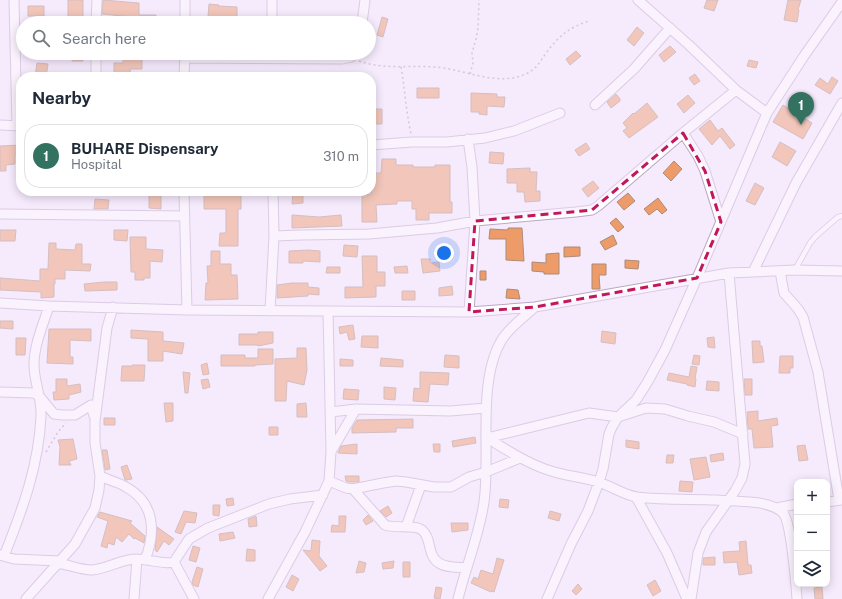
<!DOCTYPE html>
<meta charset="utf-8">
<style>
:root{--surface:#fff;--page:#f6f6f7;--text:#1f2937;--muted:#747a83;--line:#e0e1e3;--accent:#337260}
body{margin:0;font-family:"Public Sans",sans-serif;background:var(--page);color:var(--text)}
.controls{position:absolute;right:12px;bottom:12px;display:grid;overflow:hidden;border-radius:8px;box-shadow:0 2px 10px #0003}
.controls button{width:36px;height:36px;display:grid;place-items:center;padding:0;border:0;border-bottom:1px solid var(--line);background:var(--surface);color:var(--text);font:20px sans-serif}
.you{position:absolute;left:444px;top:253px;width:14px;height:14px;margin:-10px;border:3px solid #fff;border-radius:50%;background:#1a73e8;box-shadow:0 0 0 6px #1a73e833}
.badge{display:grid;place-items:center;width:26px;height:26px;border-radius:50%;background:var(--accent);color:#fff;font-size:13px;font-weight:700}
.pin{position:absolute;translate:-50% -33px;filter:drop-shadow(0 1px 2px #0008)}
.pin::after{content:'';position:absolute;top:21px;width:14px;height:12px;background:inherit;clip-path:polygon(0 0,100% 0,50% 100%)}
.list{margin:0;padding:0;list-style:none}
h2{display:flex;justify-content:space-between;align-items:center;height:52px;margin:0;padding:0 16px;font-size:17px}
h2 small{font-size:13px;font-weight:400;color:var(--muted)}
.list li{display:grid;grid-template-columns:26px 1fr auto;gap:12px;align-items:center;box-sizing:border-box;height:64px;margin:0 8px 8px;padding:0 8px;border:1px solid var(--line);border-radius:16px}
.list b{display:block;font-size:15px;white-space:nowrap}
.list p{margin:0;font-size:13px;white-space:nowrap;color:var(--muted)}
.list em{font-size:13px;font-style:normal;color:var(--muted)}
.icon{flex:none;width:22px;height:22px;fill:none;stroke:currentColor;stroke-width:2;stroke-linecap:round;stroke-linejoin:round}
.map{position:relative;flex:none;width:842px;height:599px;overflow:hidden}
.search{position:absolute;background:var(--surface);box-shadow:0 2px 10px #0003;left:16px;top:16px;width:360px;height:44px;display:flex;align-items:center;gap:10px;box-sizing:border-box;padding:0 14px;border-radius:22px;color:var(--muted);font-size:15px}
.panel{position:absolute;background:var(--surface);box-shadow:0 2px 10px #0003;left:16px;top:72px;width:360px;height:124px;border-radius:16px}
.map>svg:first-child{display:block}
.building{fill:#ed9b68;stroke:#ac8b78}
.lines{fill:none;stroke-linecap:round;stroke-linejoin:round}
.lane-casing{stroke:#bba8c6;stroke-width:6}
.street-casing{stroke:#bba8c6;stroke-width:11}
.path{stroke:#a99faf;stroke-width:1.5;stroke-dasharray:2 3;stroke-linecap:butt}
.lane{stroke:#fff;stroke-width:4.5}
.street{stroke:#fff;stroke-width:9}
.marked{fill:none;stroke:#c2185b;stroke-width:3;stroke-dasharray:8 5;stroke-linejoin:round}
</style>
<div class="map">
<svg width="842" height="599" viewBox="0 0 842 599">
<rect width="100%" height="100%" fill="#f6eafd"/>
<!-- building -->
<path class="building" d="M68 0H83V18H68Z
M103 0 139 3V15H156V23H132L133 17 102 14Z
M707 0H718L714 11 704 8Z
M788 0H801L798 10H799L797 22 784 20Z
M209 4 219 5 218 6 237 7V18L208 17Z
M28 6H44V16H28Z
M382 17 388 19 383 37 377 35Z
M637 27 644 33 634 46 627 40Z
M670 46 676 52 664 62 659 55Z
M576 51 581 56 570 65 566 59Z
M72 53H83V61H72Z
M123 53H142V69H130L131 77H114V63H123Z
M749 60 758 62 756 68 747 66Z
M37 63 48 64 46 77H35Z
M695 74 700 81 694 85 689 78Z
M832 77 838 81 830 94 815 85 820 78 828 84Z
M417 88H439V98H417Z
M471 93 497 94V97H505L504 107 487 106V115L479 114V112H471Z
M616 94 620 99V101L611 108 607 102Z
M688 95 695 103 684 113 677 104Z
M647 103 658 117 629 138 623 131 627 128 623 123 633 113 634 114Z
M783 105 812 123 803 139 773 122Z
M371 109H382V124H371Z
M710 120 718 131 722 128 735 145 730 149 720 136 712 145 699 129Z
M780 142 796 151 787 166 772 157Z
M586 143 590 149 579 156 575 150Z
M21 145V154H15V164L6 165V171H0V146Z
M490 152 504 153 503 164 489 163Z
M382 159H396V165H413V167H435V165H450V202H452V213H429V220H416V209H412V201H397V204L376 205 377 222H362V195L371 194V186H374L375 173H381Z
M674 161 682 169 671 181 663 173Z
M530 168V172H537L536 191H540V201L525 202 524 192H517V183H507V169Z
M593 181 599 188 588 197 582 189Z
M755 183 764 188 755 205 746 201Z
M149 191H161V209L149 208Z
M293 191H303V203L292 204Z
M204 192 241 194V209H238V246H219L220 233H226V209H204Z
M628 193 635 201 624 210 617 202Z
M658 198 667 210 662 214 657 209 649 215 644 209Z
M95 199 109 200 108 209H94Z
M292 215 319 217 341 215 342 226 292 228Z
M616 218 624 227 618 232 610 223Z
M508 228H522L524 261 506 260V239H489L490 229 508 230Z
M0 230H16L15 241H0Z
M114 230H128L127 241 114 240Z
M613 235 617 244 605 250 600 242Z
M130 237H146V249L163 250 162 262 150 261V278H144V280H135V272H131Z
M49 243H56V249L75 250 76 244H82V264H91L90 271 65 270V279H55V284H54V297L41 298V292L0 290V278L40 281V269H48Z
M344 245 358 246 357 257 343 256Z
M564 247H580V256L564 257Z
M308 250 320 251V262L303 261V263H289V251Z
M211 251H220V264H231V275H237L238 299 205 300 206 283H208L207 266H211Z
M559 253V274H544V272L532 271V262L546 263V254Z
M362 256H377V272H385V286H376V297L345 298V287H363Z
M421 259H430V263L439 262 440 271 423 273Z
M625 260 639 261 638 269 625 268Z
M592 264H606V275H599L600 289H592Z
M407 266 408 273H395L394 267Z
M327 267H340V273H326Z
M480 271H486V280H480Z
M104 282H117V290L85 291 84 284Z
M292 283H308V287L319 288V295L308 294V296L277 298V285Z
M452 286 453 295 439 296V288Z
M507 289 518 290 520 299 506 298Z
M402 291H415V300H402Z
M0 321H13V329L0 328Z
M353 325 355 339 349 340 347 332 340 334 339 327Z
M49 329H91V341L70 340V357H73V364L47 363Z
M131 330 163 332V341L184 343 182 354 163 351V361H148V339L131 338Z
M602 331 616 333 615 344 601 342Z
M258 332H273V343L258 346V345H239V334H258Z
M362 336H378V348L361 347Z
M714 337 715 348 708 347 707 338Z
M16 338H26L25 355H16Z
M752 341H760V346H762L764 362 753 363Z
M297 348H306L307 370 304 385 287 381 286 401H275V359L297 358Z
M258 349H273V364L255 365V366H221V355H245V358H258Z
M445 355 459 356V368L444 367Z
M694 355 700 356 699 365 692 364Z
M780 356H793V368H790V373H779Z
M381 358 403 360V367L380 366Z
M340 359 353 360V366H340Z
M207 363 209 374 203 375 201 365Z
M132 365H145L144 381H121L122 366H132Z
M691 366 697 367 695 379H696L695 387 687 385V384L667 380 669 373 689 377Z
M183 372 190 373 188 393H185Z
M420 372 449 373 448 385 430 384 428 402 413 401 414 388 420 389Z
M56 379H67V386L80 384 81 392 69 395V399L54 400 53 392H56Z
M208 379 210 387 203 389 201 380Z
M744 379H752V395H745Z
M707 381 719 382V391L706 390Z
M384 387 396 388 395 400 384 399Z
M344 389 359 390 358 400 343 399Z
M164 403H173V421L166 422Z
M306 403 307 417H297V404Z
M758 411V421L777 418 778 425 771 426 773 447 754 448 752 429H748L747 412Z
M104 418H115V425H104Z
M413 419V428H396V432L352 433V428L357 420Z
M269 427H278V435H269Z
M475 437 476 443 453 447 452 441Z
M73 439 77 459 69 461 71 465H59L60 447 58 440Z
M626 440 639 442V449L626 447Z
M357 444V454L338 453 341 446Z
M433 444H440V452H434Z
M805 445 808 460 799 461 797 446Z
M102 450H107L110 469 105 470Z
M723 453 724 460 711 462 710 455Z
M667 455H674L673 463H666Z
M706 457 710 477 694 480 690 459Z
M127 465 132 479 126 480H125L121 467Z
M345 476H359V482H348L346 481Z
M680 481 693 482 692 492 679 491Z
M233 498 234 505 227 506 226 499Z
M500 499 509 500 508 508 499 507Z
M213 505H220L219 516 213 515Z
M388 506 392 513 386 517 380 511Z
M184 511 197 513 195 523 186 522 181 534 175 532Z
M550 511 561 514 559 521 548 518Z
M100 512 132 521 130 523 145 536 144 543 135 538 134 539 129 534 122 542 116 537 114 545 108 543 107 548 101 546 108 521 97 517Z
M368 515 373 521 366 525 363 520Z
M256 516 257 526 249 527 248 519Z
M339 516H346L345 532H331L332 525 339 526Z
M451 523H468V530L452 532Z
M157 527 174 539 169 545 164 541 157 552 155 550Z
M233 532 235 538 220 541 219 534Z
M312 540 320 541 319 556 327 566 320 571 303 550 311 551Z
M746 541 748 565H751L752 573 739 575 737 562 724 563 723 552 740 551 739 542Z
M193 546 200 548 196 562 189 560Z
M247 549 255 550V561H246Z
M715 557V565H703V558Z
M497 558 504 560 494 592 491 591V592L471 583 474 577 478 579 481 570 493 574Z
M359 561 366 563 364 572 356 573Z
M394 561 393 568 383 569 382 563Z
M403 562H410V577H403Z
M197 567 203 569 198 587 193 585 192 582Z
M292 575 299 579 293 591 286 587Z
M655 580 661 591 653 596 647 585Z
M578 584 582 589 576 595 572 591Z
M436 587 442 588 440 599 434 598Z
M822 587 823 599H815L814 588Z"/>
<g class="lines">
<defs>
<path id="lane" d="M795 270 810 243 816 236 838 217 842 216"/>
<path id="street" d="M14 0 17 126
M638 0 689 45 736 90 767 113
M96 23 97 0
M185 23V0
M272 23V0
M362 23 365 0
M185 58 342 59 351 57 356 53
M96 77V53
M184 77 185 53
M595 105 634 69 670 28
M0 125 21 126
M683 133 698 156 705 171 721 222
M468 139 472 167 475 221 469 312
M371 145 412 142H447L485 138 514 131 560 113
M184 191 187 310
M0 214 184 216
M274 236 301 235 369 234 437 228 475 221 576 212 592 210 598 206 683 133 736 90
M780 271 784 293 798 309 803 317 818 372 839 500
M753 272 796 183 842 103
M0 303 49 306 187 310 469 312 535 307 729 273 795 270 842 271
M270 311 274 236 273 191
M0 392 34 393 40 397 54 414 62 415H75L91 405 94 416
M331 412 356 409
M487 438C507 450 528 464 551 471 566 476 583 477 598 482 612 486 623 495 637 497 663 500 690 499 716 500 735 502 769 499 783 513 791 521 796 585 797 599
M487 438 589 413 618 417 646 408 665 409 688 416 714 422 743 434
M332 450 356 409 450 411 486 408
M100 476C108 480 118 482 126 487 155 503 156 532 145 560
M329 481 346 488 353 489 383 483 396 481 406 482 434 487H451L469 477 486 472 520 458
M353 489 385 525C395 529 414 524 422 530 432 538 427 556 439 563 446 568 458 567 467 568
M636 497 667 553 687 599
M827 502 842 500
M777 508 797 504
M406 527 421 485
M0 555 14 559 60 561
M4 556C22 511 39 465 41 416 42 398 34 382 34 365 34 345 43 325 49 306
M174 562 194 599
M58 563C69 565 81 570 92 570 107 569 121 559 137 559 150 559 162 565 174 562L189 539 208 528 269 504 290 499 323 495
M26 599 75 544 95 508 99 490 100 476 95 443V421L107 328 113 307
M134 599 137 559
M268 599 305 532 329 481 331 452 328 311
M458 599C466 566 479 536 484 502 491 454 476 379 503 338 511 326 524 317 535 307
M547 599 571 544 588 511 599 482 603 469 609 434 612 427 618 417 636 400 647 383 665 350 697 278 767 113 804 56 842 2
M691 599 698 553 706 532 735 491 742 478 745 464 729 273"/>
</defs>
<!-- lane casing -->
<use href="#lane" class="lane-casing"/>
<!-- street casing -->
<use href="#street" class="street-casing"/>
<!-- path -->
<path class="path" d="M359 61C385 70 409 65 435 67 465 69 498 88 528 73 537 68 540 62 546 53 560 35 568 28 589 21
M401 67C405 89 406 112 411 134
M470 74 473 63 472 53 476 39 478 28 479 0
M46 452 58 432 66 423"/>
<!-- lane -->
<use href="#lane" class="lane"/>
<!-- street -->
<use href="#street" class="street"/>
</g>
<!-- marked area -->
<path d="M0 0H842V599H0ZM683 133 705 171 721 222 697 278 535 307 469 312 475 221 592 210Z" fill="#f6eafd" fill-opacity=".55" fill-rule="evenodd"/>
<path class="marked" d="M683 133 705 171 721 222 697 278 535 307 469 312 475 221 592 210Z"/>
</svg>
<div class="controls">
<button>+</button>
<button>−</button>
<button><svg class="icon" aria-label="layers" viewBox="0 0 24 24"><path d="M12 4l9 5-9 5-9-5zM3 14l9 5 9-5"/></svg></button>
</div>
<div class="you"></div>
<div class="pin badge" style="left:801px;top:125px">1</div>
<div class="search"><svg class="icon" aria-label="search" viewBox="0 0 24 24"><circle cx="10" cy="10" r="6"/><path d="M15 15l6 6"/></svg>Search here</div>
<section class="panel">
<h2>Nearby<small></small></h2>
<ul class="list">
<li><span class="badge">1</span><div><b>BUHARE Dispensary</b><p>Hospital</p></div><em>310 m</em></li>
</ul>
</section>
</div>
